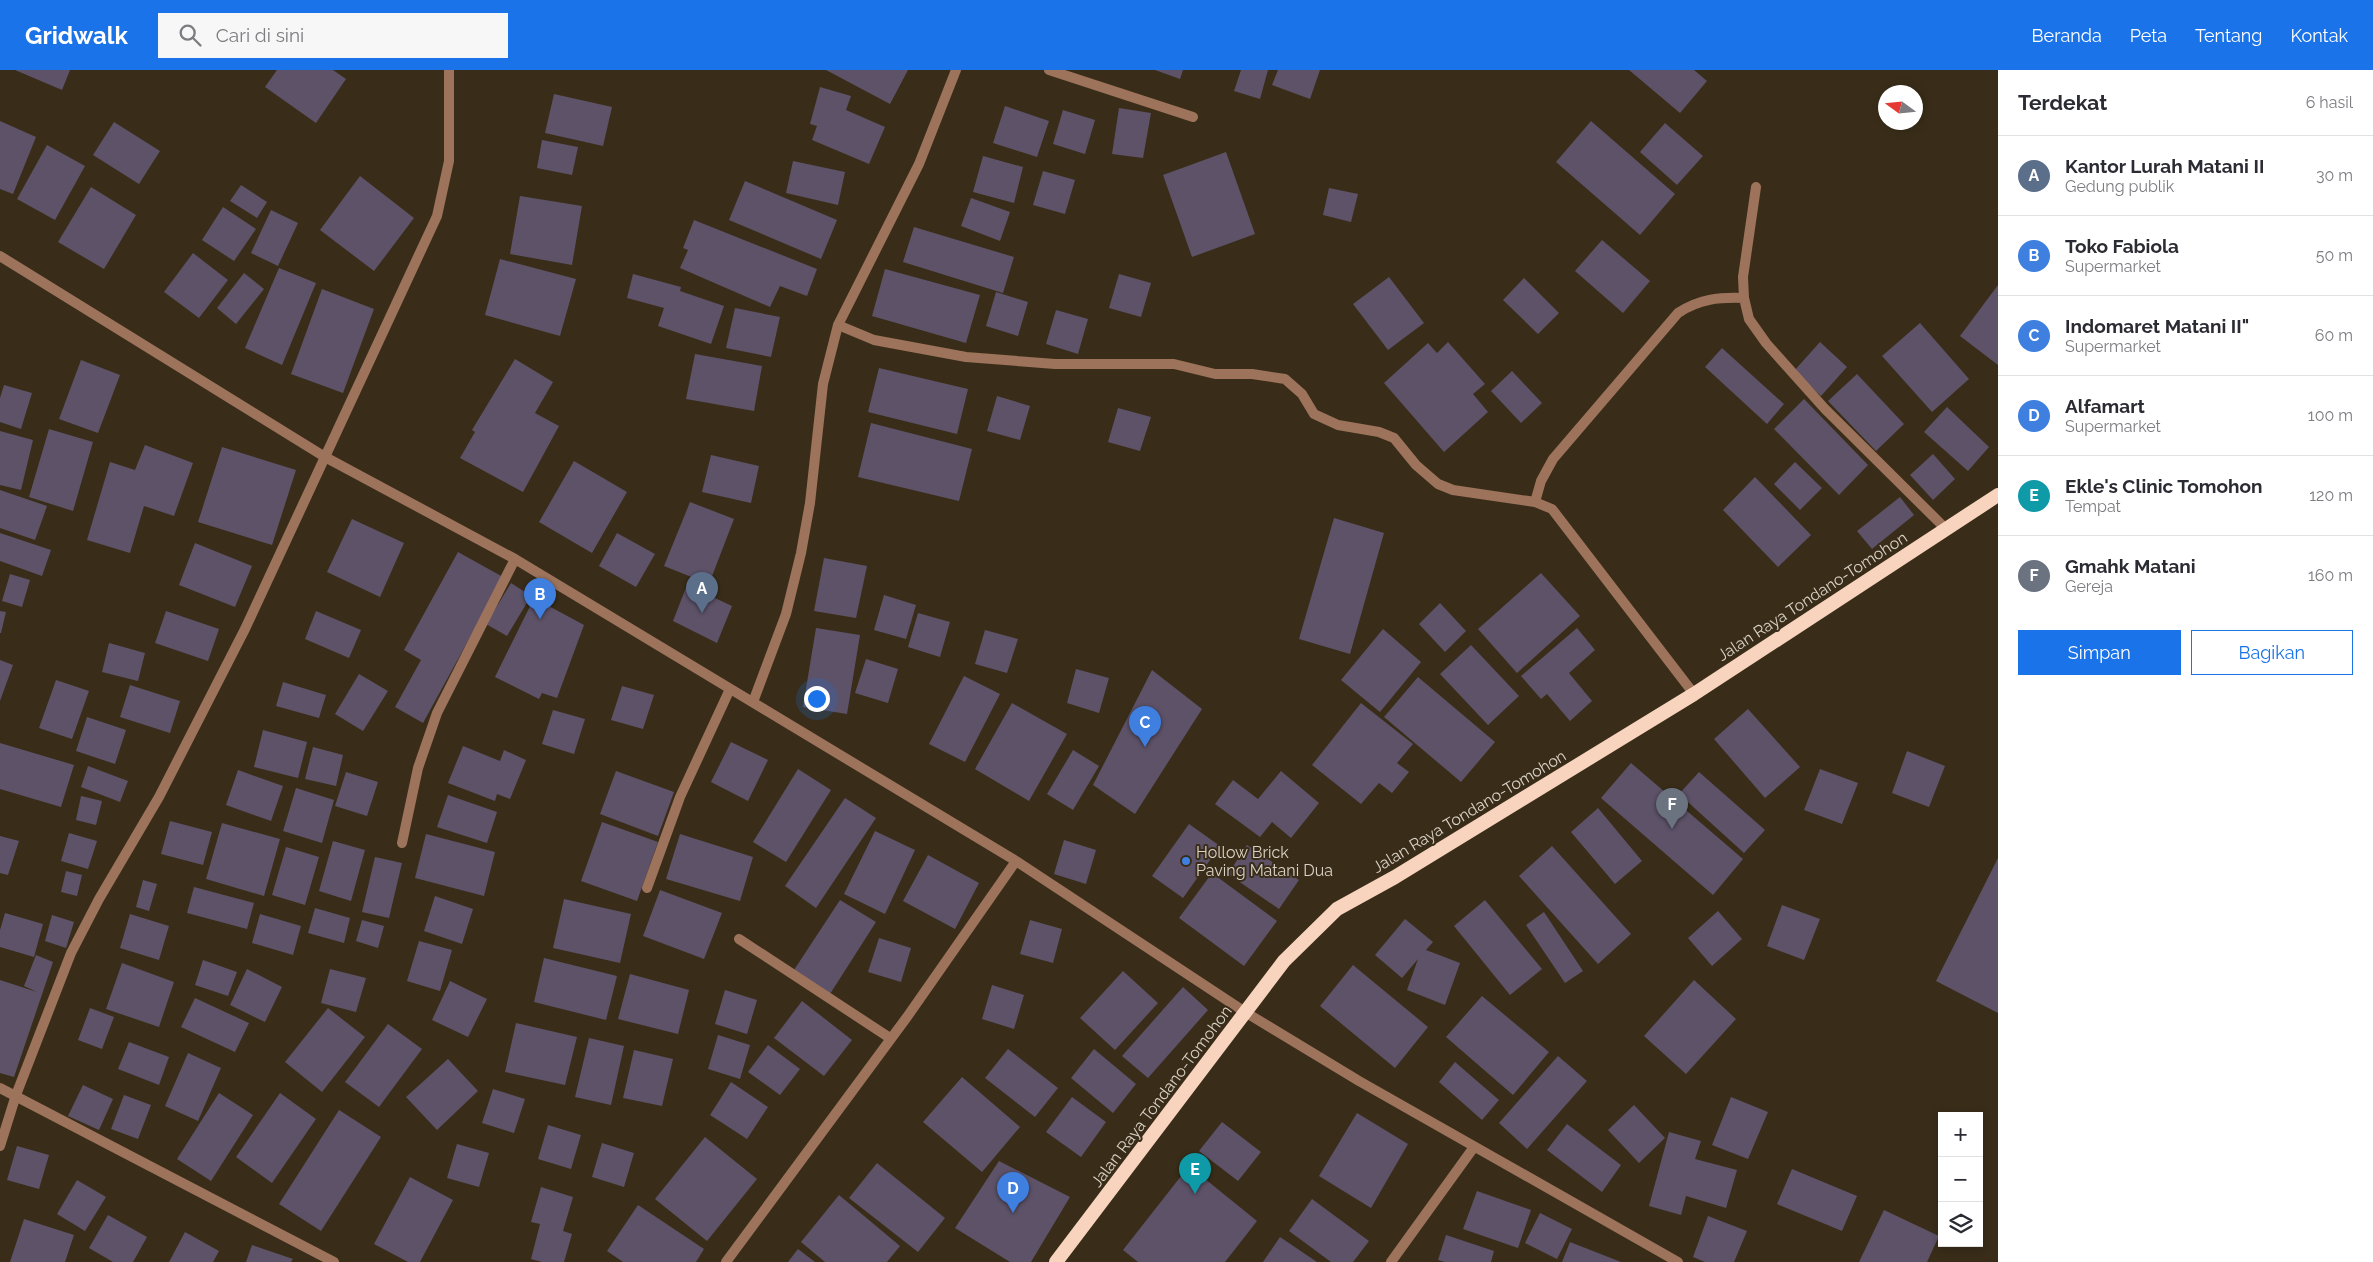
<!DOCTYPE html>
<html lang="id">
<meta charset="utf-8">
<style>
:root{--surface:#fff;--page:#f7f7f7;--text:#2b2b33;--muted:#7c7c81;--line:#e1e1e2;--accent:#1a73e8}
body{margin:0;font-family:Raleway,sans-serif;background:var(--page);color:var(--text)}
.controls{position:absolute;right:15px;bottom:15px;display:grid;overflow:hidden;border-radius:0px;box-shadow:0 2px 8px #0003}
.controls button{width:45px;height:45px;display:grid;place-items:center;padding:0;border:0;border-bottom:1px solid var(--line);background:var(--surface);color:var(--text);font:25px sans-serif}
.compass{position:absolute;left:1878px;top:15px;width:45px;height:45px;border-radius:50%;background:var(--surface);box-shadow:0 2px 8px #0003;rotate:285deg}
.you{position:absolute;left:816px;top:628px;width:18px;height:18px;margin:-12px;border:4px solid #fff;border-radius:50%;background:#1a73e8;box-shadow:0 0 0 8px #1a73e833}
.badge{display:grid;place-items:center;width:32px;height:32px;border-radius:50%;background:var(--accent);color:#fff;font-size:16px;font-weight:700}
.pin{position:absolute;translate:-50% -41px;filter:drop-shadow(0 1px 2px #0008)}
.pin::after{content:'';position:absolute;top:26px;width:18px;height:15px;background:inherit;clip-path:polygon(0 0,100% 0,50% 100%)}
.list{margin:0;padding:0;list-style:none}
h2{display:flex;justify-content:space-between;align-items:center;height:65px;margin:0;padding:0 20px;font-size:21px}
h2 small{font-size:16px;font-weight:400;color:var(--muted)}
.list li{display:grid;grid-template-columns:32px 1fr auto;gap:15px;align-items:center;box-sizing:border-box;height:80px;padding:0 20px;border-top:1px solid var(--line)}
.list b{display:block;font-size:19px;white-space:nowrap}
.list p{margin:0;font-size:16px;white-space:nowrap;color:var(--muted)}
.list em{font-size:16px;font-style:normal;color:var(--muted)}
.actions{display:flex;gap:10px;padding:15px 20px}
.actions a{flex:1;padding:11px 0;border:1px solid var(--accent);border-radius:0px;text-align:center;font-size:18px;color:var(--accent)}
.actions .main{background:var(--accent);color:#fff}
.icon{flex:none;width:28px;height:28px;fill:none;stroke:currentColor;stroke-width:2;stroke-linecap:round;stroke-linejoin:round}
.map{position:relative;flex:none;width:1998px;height:1192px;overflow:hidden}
header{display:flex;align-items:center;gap:30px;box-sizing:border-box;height:70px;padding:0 25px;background:var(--accent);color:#fff}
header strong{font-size:24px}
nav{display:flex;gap:28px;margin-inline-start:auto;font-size:18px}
.search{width:350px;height:45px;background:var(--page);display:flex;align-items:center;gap:12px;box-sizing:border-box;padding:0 18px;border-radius:0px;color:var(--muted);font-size:19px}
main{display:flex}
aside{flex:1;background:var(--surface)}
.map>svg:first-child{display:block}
.building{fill:#5d5268}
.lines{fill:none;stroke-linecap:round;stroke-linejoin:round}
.minor{stroke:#9d735b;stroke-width:10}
.trunk{stroke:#f8d4be;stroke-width:14}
.shop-dot{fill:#3f7fe0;stroke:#392d19;stroke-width:2}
.labels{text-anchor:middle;stroke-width:4;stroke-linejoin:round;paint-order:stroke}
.street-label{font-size:16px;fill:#dad2c6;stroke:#392d19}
.poi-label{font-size:16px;fill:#dad2c6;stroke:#392d19;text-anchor:start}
</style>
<header>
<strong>Gridwalk</strong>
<div class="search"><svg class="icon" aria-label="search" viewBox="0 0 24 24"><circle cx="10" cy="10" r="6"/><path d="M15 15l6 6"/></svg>Cari di sini</div>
<nav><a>Beranda</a><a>Peta</a><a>Tentang</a><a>Kontak</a></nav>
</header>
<main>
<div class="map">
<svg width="1998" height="1192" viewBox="0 0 1998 1192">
<rect width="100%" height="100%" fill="#392d19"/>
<!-- building -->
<path class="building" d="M15 0H70L62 20Z
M277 0H333L346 9 316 53 265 17Z
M826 0H908L890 34Z
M1155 0H1183L1180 9Z
M1241 0H1268L1260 29 1234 21Z
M1278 0H1320L1310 29 1272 15Z
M1629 0H1694L1707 11 1680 43Z
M820 17 851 26 846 40 885 57 869 94 812 70 817 56 810 54Z
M554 24 612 37 603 76 545 63Z
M1005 36 1049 51 1037 87 993 73Z
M1119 38 1151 43 1143 88 1112 84Z
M1063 40 1095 50 1085 84 1053 74Z
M0 51 36 67 13 124 0 119Z
M1591 51 1675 124 1640 165 1556 92Z
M114 52 160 81 139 114 93 85Z
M1665 53 1703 86 1677 115 1640 82Z
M542 70 578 77 572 105 537 98Z
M47 75 85 96 55 150 17 129Z
M1226 82 1255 164 1192 187 1163 105Z
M983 86 1023 97 1014 133 973 122Z
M793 91 845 102 838 135 786 123Z
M1043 101 1075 110 1065 144 1033 135Z
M360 106 414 148 374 201 320 160Z
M745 111 837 150 821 189 729 150Z
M241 115 267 132 257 148 230 131Z
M91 117 136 145 104 199 58 172Z
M1329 118 1358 124 1351 152 1323 145Z
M520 126 582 136 572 195 510 184Z
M971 128 1010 142 1000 171 961 156Z
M223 137 256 159 234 191 202 170Z
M271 140 298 153 278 196 251 183Z
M694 150 817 199 807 226 780 216 770 237 680 198 688 180 683 178Z
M914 157 1014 187 1003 223 903 192Z
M1602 170 1650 211 1623 243 1575 201Z
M193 183 228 210 199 248 164 222Z
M500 189 576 209 560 266 485 245Z
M279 198 316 213 282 295 245 278Z
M885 199 980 225 966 273 872 246Z
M244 203 264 219 236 254 217 238Z
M633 204 681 217 680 221 724 236 711 274 658 256 664 238 627 228Z
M1119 204 1151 213 1141 247 1109 238Z
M1389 207 1424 253 1388 280 1353 234Z
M1524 208 1559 243 1538 264 1503 230Z
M1998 215V295L1960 266Z
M322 219 374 239 343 323 291 304Z
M996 222 1028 232 1018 266 986 256Z
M735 238 780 247 771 287 726 278Z
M1056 240 1088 249 1078 284 1046 274Z
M1920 253 1969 309 1932 342 1882 286Z
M1448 272 1485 314 1473 324 1488 342 1444 382 1384 313 1428 273 1437 283Z
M1820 272 1847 297 1821 326 1794 301Z
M1722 278 1784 334 1767 354 1705 297Z
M695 284 762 296 754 341 686 329Z
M515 289 553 312 535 343 559 356 523 422 460 388 475 362 472 360Z
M81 290 120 305 98 363 59 349Z
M879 298 968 319 957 364 868 342Z
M1512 301 1542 333 1521 353 1491 321Z
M1857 304 1904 354 1876 381 1828 331Z
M4 315 32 323 21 359 0 352V328Z
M997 326 1030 336 1020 370 987 361Z
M1804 329 1868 395 1839 425 1774 359Z
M1947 337 1989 377 1968 401 1924 362Z
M1118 338 1151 347 1140 381 1108 372Z
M871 353 972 379 959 431 858 407Z
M49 359 93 372 73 441 29 427Z
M0 361 33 370 21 420 0 415Z
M145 375 193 393 174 446 144 436 130 483 87 470 110 392 135 400Z
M222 377 296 400 272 475 198 452Z
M1933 384 1955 409 1933 430 1910 405Z
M711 385 759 396 751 433 702 422Z
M574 391 627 422 592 483 539 452Z
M1795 392 1822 418 1800 440 1774 414Z
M1755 407 1811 465 1778 497 1723 440Z
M0 420 47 436 35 470 0 458Z
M1900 427 1914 445 1872 479 1857 461Z
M690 432 734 449 709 514 664 496Z
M1334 448 1384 463 1350 584 1299 569Z
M352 449 404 473 380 527 327 502Z
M0 463 51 480 42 506 0 491Z
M617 463 655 484 636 517 599 496Z
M195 473 252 496 235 537 179 515Z
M458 482 503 507 423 653 395 637 421 590 404 580Z
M824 488 867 496 856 548 814 541Z
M1541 503 1580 546 1517 603 1478 559Z
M10 504 30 510 22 537 2 531Z
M511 513 531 526 507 566 486 554Z
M687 515 732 536 717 573 673 551Z
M884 525 916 535 906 569 874 560Z
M534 528 584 555 557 628 542 623 539 629 495 607Z
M1440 533 1466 561 1445 582 1419 554Z
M0 541 6 542 1 563H0Z
M166 541 219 559 208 591 155 573Z
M316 541 361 560 349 588 305 569Z
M918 543 950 552 940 587 908 577Z
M816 558 860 565 847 644 803 637Z
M1577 558 1595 580 1569 603 1592 631 1570 651 1547 624 1541 629 1521 606Z
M1383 559 1421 592 1380 642 1341 610Z
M985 560 1018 569 1007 603 975 594Z
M109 573 145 583 138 611 102 602Z
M1471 575 1519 626 1488 655 1440 604Z
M866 589 898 599 888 633 855 623Z
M0 590 13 595 0 631Z
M1076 599 1109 608 1099 643 1067 633Z
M1152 600 1202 639 1135 744 1093 715Z
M359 604 388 621 363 661 335 644Z
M964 606 1000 624 965 692 929 674Z
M1418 607 1495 672 1461 712 1384 647Z
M56 610 89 621 72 669 39 658Z
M283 612 326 625 319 648 276 636Z
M130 615 180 631 170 663 120 647Z
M622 616 654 625 643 659 611 650Z
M1012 633 1067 664 1029 731 975 699Z
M1361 633 1413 674 1397 693 1409 702 1392 723 1379 713 1361 734 1312 695Z
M1748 639 1800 697 1765 728 1714 669Z
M553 640 585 649 574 684 542 674Z
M87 647 126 660 115 694 76 681Z
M263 660 307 672 298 708 254 697Z
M731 672 768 690 748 731 711 712Z
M0 673 74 695 61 737 0 719Z
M463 676 500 691 504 680 526 690 510 729 497 724 495 731 448 713Z
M313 677 343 685 336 716 305 709Z
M1073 680 1099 696 1073 740 1047 724Z
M1907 681 1945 696 1929 737 1892 723Z
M1631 693 1743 789 1713 825 1601 728Z
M88 696 128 711 120 732 81 717Z
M798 699 831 720 786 792 753 772Z
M1820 699 1858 713 1842 754 1804 740Z
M238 700 283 716 271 751 226 735Z
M616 701 674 722 658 766 600 744Z
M1281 701 1319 733 1291 768 1272 752 1260 767 1215 734 1233 710 1258 729Z
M346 702 378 712 367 746 335 736Z
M1699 702 1765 760 1744 783 1679 724Z
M296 718 334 730 322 773 283 761Z
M448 725 497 742 487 773 437 757Z
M81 726 102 731 96 755 76 750Z
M845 728 876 748 816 838 785 816Z
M1598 738 1642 791 1615 814 1571 762Z
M170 751 212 762 203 795 161 784Z
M602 752 658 772 637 831 581 811Z
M222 753 280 769 264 826 206 809Z
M1189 754 1220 776 1183 828 1152 806Z
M875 761 915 780 885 844 844 824Z
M69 763 97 771 88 799 61 791Z
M426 764 495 782 484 826 415 808Z
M680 764 753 787 740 831 666 809Z
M0 766 19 771 8 805 0 803Z
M1064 770 1096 780 1086 814 1054 804Z
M333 771 365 780 351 831 319 821Z
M1247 775 1299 810 1279 839 1228 804Z
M1552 776 1631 864 1598 894 1519 806Z
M286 777 319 787 305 835 272 825Z
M928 785 979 813 955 859 903 831Z
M375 787 402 793 389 848 362 842Z
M1998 788V943L1936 911Z
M66 801 82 805 77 826 61 822Z
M1212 803 1277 851 1244 896 1179 848Z
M143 810 157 814 149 841 136 837Z
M194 817 254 833 247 859 187 843Z
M660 820 722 843 704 889 643 866Z
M435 826 473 839 462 874 424 861Z
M564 829 631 844 620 893 553 878Z
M840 830 876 852 830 924 794 900Z
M1485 830 1542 899 1510 925 1454 856Z
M1782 835 1820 849 1804 890 1767 876Z
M315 838 350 848 344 873 308 863Z
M1718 841 1742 869 1712 896 1688 868Z
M1544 842 1583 901 1565 913 1526 855Z
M5 843 43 854 34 887 0 877V860Z
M130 844 169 856 159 890 120 878Z
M260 844 301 856 293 885 252 873Z
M52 845 74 852 66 878 45 871Z
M1405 849 1433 872 1426 880 1460 893 1445 935 1407 920 1418 889 1402 908 1375 885Z
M362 850 384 856 378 878 356 871Z
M1030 850 1062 859 1053 893 1020 884Z
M879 868 911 878 901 912 868 902Z
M419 871 452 880 440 921 407 911Z
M36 885 53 892 14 1007 0 1003V910L37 922 24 916Z
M544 888 617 906 606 950 534 932Z
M203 890 237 902 228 926 195 915Z
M122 893 174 912 159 957 106 939Z
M1353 895 1428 957 1395 998 1320 936Z
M247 899 282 917 265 952 230 935Z
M330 899 366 908 356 942 321 933Z
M1123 901 1158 933 1115 980 1080 948Z
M630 904 689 920 678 964 618 949Z
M1694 910 1736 949 1686 1004 1644 966Z
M450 911 487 929 468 967 432 950Z
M992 915 1024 925 1014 959 982 949Z
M1183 917 1208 940 1148 1008 1122 986Z
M725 920 757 930 747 964 715 954Z
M1482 926 1549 982 1513 1025 1446 967Z
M195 928 249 953 235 982 181 957Z
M802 931 852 970 824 1006 774 968Z
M90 938 114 947 102 979 78 970Z
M328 938 365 967 322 1022 285 992Z
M516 953 577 967 565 1015 505 1002Z
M388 954 422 979 379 1037 345 1012Z
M718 965 750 975 740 1009 708 999Z
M589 968 624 976 611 1035 575 1027Z
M129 972 169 987 159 1015 118 999Z
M768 975 800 999 780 1025 748 1002Z
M1008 979 1058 1018 1035 1047 985 1008Z
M1094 979 1136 1014 1113 1043 1071 1008Z
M634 980 673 989 662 1036 623 1028Z
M188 983 221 998 198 1051 165 1036Z
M1558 986 1587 1011 1527 1079 1499 1053Z
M448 989 478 1021 437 1060 406 1027Z
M1455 992 1499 1030 1482 1050 1439 1012Z
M962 1007 1020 1057 982 1102 923 1052Z
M731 1012 768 1037 747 1069 710 1045Z
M83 1015 113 1029 99 1060 68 1046Z
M493 1019 525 1029 514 1063 482 1053Z
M219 1023 253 1045 211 1111 177 1089Z
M280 1023 316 1049 272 1113 236 1087Z
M124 1025 151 1035 138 1069 111 1059Z
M1072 1027 1106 1052 1081 1087 1046 1062Z
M1731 1027 1768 1042 1748 1089 1712 1075Z
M1634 1035 1665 1068 1639 1093 1608 1060Z
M339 1040 381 1067 321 1161 279 1134Z
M1357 1043 1408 1074 1371 1138 1319 1106Z
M1222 1052 1261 1082 1238 1111 1199 1081Z
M1567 1054 1621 1095 1602 1122 1547 1080Z
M548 1055 581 1065 571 1099 538 1089Z
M1669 1062 1701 1071 1695 1089 1737 1100 1726 1138 1686 1126 1681 1145 1649 1136Z
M705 1067 757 1109 707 1171 655 1129Z
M602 1073 634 1083 624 1117 592 1107Z
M457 1074 489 1083 479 1117 447 1108Z
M17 1076 49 1085 39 1119 7 1110Z
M999 1091 1070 1127 1031 1192H1010L955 1158Z
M877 1093 945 1148 918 1182 849 1128Z
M1189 1096 1257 1151 1225 1192H1138L1123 1180Z
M1792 1099 1857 1126 1842 1161 1777 1134Z
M410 1107 453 1130 420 1192H408L374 1174Z
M77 1110 106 1127 85 1161 57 1144Z
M541 1117 573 1127 563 1161 572 1164 564 1192H542L531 1189 540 1154 531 1152Z
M1477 1121 1531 1140 1518 1178 1463 1159Z
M839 1125 900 1176 887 1192H825L801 1172Z
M1312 1129 1369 1171 1353 1192H1331L1289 1161Z
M638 1135 704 1179 696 1192H623L607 1181Z
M1884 1140 1939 1166 1927 1192H1859Z
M1540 1143 1572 1159 1557 1189 1525 1173Z
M108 1145 147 1167 133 1192H113L89 1178Z
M1708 1146 1747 1161 1734 1192H1705L1693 1187Z
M24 1149 74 1165 65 1192H10Z
M185 1162 219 1181 213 1192H169Z
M1446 1165 1494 1181 1491 1192H1445L1438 1190Z
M1280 1167 1317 1192H1263Z
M1570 1172 1621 1192H1562Z
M252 1175 293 1189 291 1192H246Z
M798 1179 815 1192H788Z"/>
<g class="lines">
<!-- minor -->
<path class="minor" d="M1049 0 1193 47
M1756 117 1743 207 1744 228 1749 249 1766 273 1825 339 1946 459
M0 186 325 387 515 489 1016 791 1245 942 1359 1011 1678 1192
M838 255 874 270 966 287 1055 294H1174L1215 304H1252L1285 309 1302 324 1314 344 1338 355 1379 362 1394 368 1416 395 1438 414 1453 420 1535 432 1552 439 1694 624
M1535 432 1541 411 1553 389 1678 243C1699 229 1719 227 1744 228
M753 632 786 544 801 483 810 433 823 314 838 255 919 94 956 0
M402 773 418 698 437 643 515 489
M647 818 680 727 730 619
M739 869 890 968
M0 1018 334 1192
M0 1076 16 1025 71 883 99 829 159 727 245 559 437 146 449 91V0
M726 1192 907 947 1016 791
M1391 1192 1474 1077"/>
<!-- trunk -->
<path class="trunk" d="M1056 1192 1284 891 1337 839 1395 807 1694 624 1998 425"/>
</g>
<!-- markers -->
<circle class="shop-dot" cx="1186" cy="791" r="5"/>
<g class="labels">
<!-- street labels -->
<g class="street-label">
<text transform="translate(1812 526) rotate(-33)" y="6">Jalan Raya Tondano-Tomohon</text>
<text transform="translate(1469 741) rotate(-31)" y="6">Jalan Raya Tondano-Tomohon</text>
<text transform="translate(1161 1026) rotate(-53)" y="6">Jalan Raya Tondano-Tomohon</text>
</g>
<!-- poi labels -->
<g class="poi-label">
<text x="1196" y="788">Hollow Brick<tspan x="1196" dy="18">Paving Matani Dua</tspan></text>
</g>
</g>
</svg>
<div class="controls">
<button>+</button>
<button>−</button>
<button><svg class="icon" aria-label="layers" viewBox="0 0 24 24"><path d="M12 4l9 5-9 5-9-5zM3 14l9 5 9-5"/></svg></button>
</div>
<svg class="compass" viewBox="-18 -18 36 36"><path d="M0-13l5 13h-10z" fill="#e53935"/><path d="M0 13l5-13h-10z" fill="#7c7c81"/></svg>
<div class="you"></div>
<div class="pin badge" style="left:702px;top:543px;background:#5c6f8a">A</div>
<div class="pin badge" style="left:540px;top:549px;background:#3f7fe0">B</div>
<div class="pin badge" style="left:1145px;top:677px;background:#3f7fe0">C</div>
<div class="pin badge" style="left:1013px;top:1143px;background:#3f7fe0">D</div>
<div class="pin badge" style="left:1195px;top:1124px;background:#0f9aa8">E</div>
<div class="pin badge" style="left:1672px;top:759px;background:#6b7280">F</div>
</div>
<aside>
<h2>Terdekat<small>6 hasil</small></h2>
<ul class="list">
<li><span class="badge" style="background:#5c6f8a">A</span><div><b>Kantor Lurah Matani II</b><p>Gedung publik</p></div><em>30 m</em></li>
<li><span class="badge" style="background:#3f7fe0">B</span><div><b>Toko Fabiola</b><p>Supermarket</p></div><em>50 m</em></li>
<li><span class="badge" style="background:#3f7fe0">C</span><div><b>Indomaret Matani II&quot;</b><p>Supermarket</p></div><em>60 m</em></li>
<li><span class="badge" style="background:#3f7fe0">D</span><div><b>Alfamart</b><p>Supermarket</p></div><em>100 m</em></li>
<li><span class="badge" style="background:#0f9aa8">E</span><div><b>Ekle's Clinic Tomohon</b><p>Tempat</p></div><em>120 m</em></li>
<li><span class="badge" style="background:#6b7280">F</span><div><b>Gmahk Matani</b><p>Gereja</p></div><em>160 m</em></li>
</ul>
<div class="actions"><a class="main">Simpan</a><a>Bagikan</a></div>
</aside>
</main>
